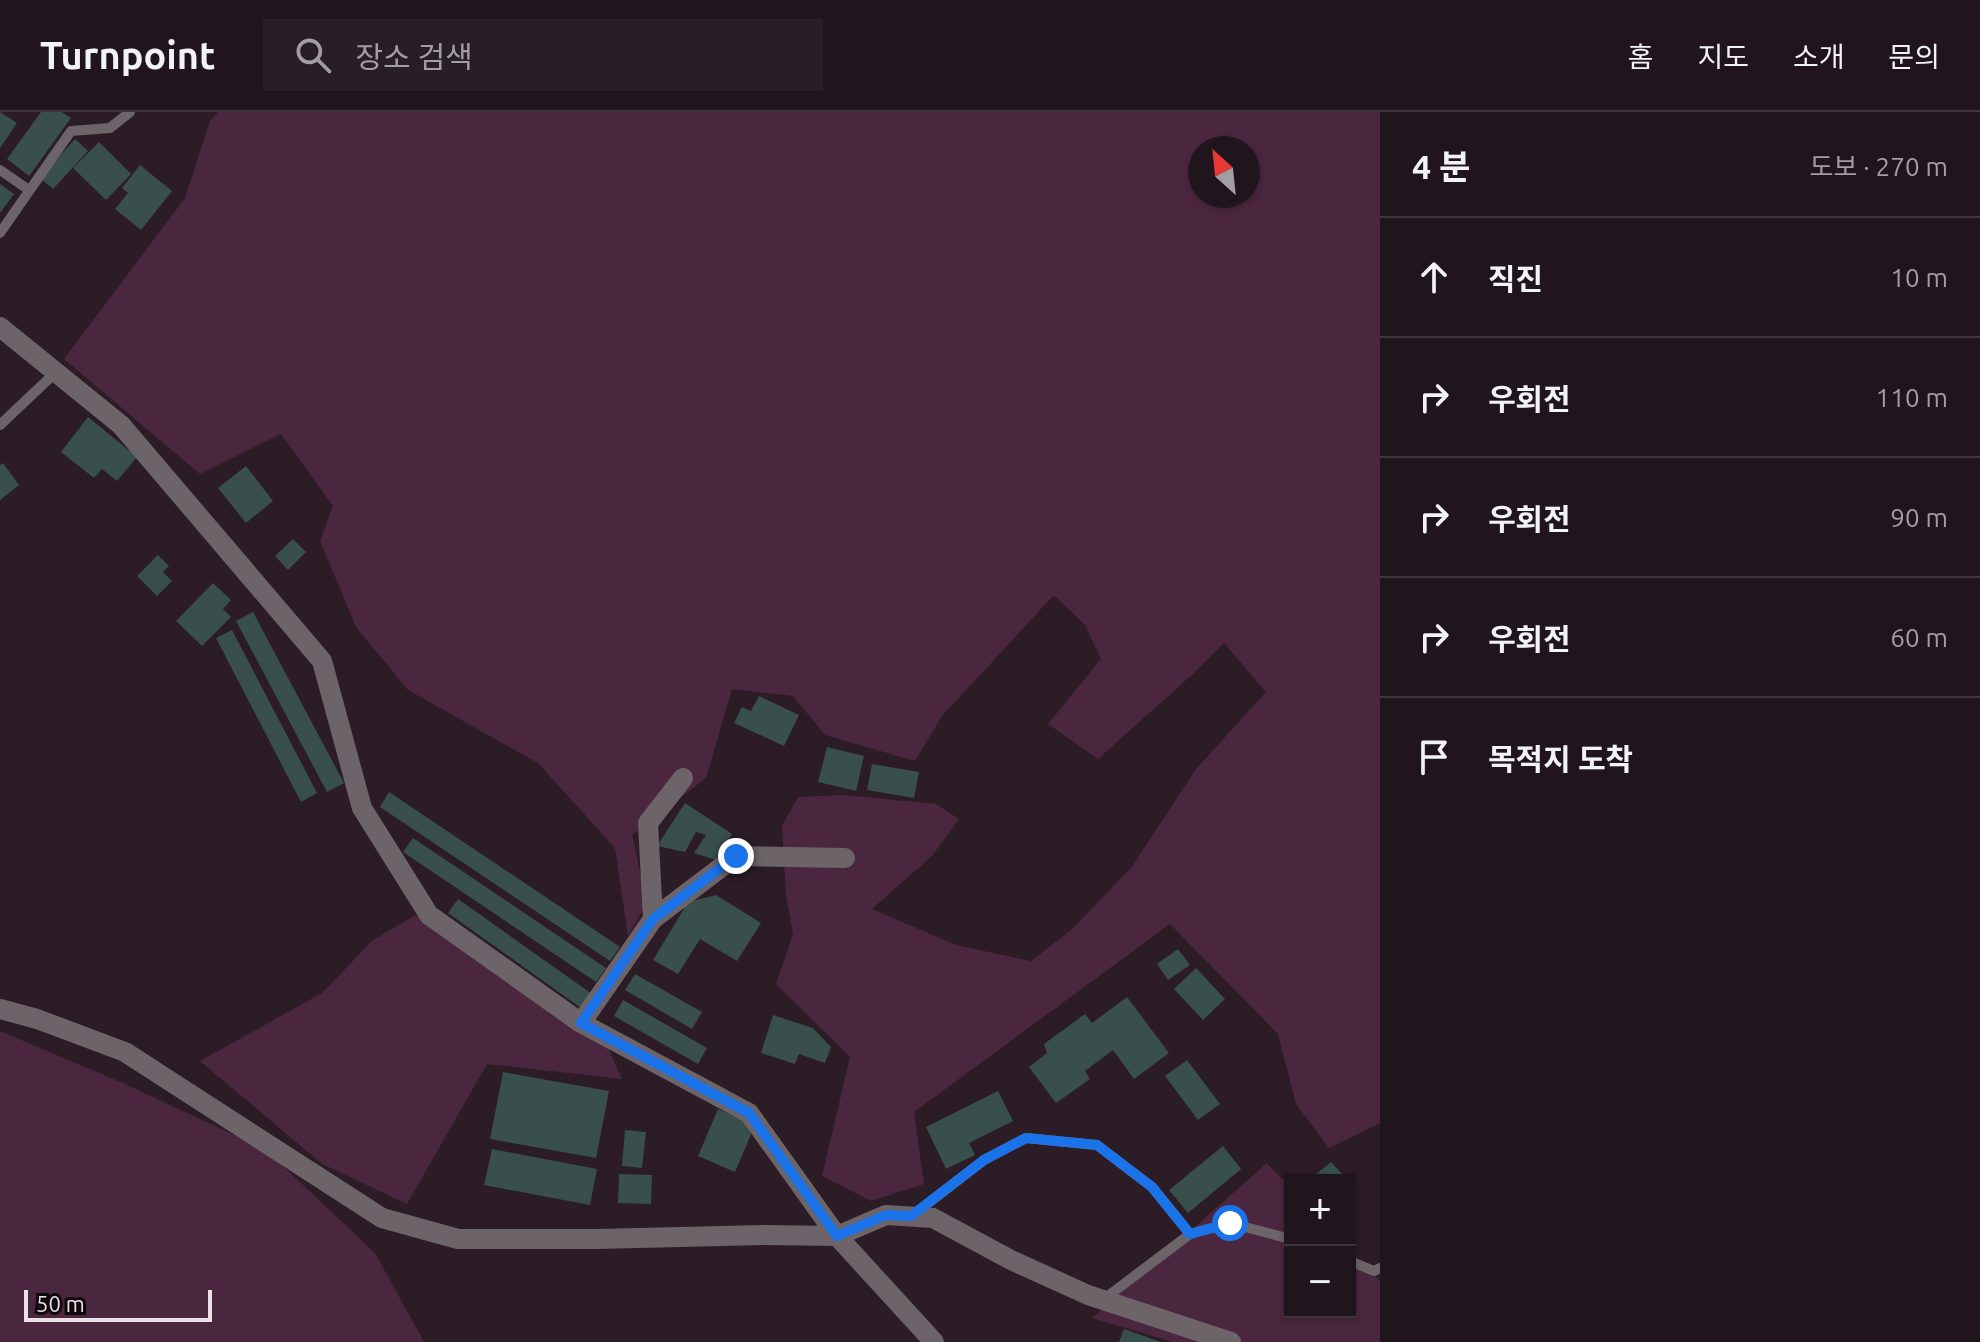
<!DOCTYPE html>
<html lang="ko">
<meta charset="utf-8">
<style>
:root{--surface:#20151c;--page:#281e25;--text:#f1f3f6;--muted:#a29fa3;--line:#3d343b}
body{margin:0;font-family:Ubuntu,"Noto Sans KR",sans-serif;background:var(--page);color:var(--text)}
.controls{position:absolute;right:24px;bottom:24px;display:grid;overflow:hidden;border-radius:0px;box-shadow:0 2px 6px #0004}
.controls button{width:72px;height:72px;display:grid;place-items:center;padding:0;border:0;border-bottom:2px solid var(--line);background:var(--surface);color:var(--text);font:40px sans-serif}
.compass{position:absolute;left:1188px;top:24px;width:72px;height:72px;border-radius:50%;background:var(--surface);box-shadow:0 2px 6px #0004;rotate:333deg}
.scale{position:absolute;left:24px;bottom:20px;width:188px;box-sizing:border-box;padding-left:8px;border:4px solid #ece1e8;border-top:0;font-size:22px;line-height:28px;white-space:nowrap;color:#ece1e8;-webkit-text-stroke:6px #0f090d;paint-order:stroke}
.stop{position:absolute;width:24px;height:24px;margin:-18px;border:6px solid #1a73e8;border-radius:50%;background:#fff}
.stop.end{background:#1a73e8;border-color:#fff;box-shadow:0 2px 8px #0008}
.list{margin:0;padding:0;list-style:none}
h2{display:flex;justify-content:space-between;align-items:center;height:104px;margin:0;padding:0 32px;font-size:34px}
h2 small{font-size:26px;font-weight:400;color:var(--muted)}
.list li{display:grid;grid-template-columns:52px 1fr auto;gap:24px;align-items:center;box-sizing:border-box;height:120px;padding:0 32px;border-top:2px solid var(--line)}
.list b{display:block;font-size:30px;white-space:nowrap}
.list em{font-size:26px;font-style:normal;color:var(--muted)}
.icon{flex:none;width:44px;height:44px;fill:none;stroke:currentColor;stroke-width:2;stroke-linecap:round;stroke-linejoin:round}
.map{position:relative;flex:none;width:1380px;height:1230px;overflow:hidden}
header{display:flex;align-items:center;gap:48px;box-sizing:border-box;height:112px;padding:0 40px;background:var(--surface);border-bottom:2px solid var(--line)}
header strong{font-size:38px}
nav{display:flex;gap:44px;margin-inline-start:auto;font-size:28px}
.search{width:560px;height:72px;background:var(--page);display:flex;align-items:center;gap:20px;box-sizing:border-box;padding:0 28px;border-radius:0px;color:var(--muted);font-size:30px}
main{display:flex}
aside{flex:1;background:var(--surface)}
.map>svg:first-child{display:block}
.green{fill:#4b273f;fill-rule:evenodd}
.building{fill:#394f4c}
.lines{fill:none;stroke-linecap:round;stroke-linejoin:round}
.service{stroke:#6c6469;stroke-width:10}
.minor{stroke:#6c6469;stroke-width:20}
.tertiary{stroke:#6c6469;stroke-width:20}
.route{stroke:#1a73e8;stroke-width:10}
</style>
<header>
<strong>Turnpoint</strong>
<div class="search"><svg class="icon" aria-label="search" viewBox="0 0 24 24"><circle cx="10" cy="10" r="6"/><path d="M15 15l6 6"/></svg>장소 검색</div>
<nav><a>홈</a><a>지도</a><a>소개</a><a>문의</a></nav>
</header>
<main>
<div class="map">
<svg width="1380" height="1230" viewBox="0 0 1380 1230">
<rect width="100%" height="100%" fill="#2b1c26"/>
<!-- green -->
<path class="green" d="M218 0H1380V1011L1329 1036 1296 992 1278 922 1170 812 914 1000 924 1072 871 1089 822 1064 850 945 776 872 793 822 786 783 782 714 798 685 844 683 936 692 959 707 932 744 872 797 956 833 1031 849 1070 819 1131 756 1196 657 1266 580 1224 531 1195 560 1098 647 1048 612 1101 547 1085 513 1054 483 942 604 915 649 825 623 793 584 732 577 706 666 632 723 647 791 628 824 615 736 538 651 408 578 356 515 320 429 333 394 281 322 200 362 64 247 185 86 210 9ZM1200 36H1248V84H1200Z
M415 803 605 929 622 967 487 952 407 1092 322 1052 200 949 322 881 372 829Z
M0 919 123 971 266 1038 375 1141 424 1230H0Z
M1267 1051 1290 1075V1200H1350V1138L1380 1169V1230H1173L1092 1206Z"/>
<!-- building -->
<path class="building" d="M0 0 17 11 0 36Z
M41 0H62L71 6 29 64 7 47Z
M75 27 88 39 53 77 40 66Z
M99 30 131 62 106 88 73 56Z
M140 53 172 79 141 118 115 97 128 81 122 76Z
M0 72 14 82 0 101Z
M88 305 137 345 117 369 102 357 94 366 61 340Z
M3 351 19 373 0 388V353Z
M246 354 273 389 246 411 218 376Z
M293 427 306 440 288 458 275 444Z
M158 443 169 454 163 460 172 469 157 484 137 464Z
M213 471 231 488 223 497 231 505 202 534 176 509Z
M253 500 344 671 327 680 236 509Z
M232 518 317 681 301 690 216 526Z
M759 584 799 603 784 634 734 611 742 595 751 599Z
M827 635 864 644 856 679 818 670Z
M872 652 919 660 914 686 867 678Z
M389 680 620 835 610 849 380 695Z
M685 691 732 722 716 748 694 741 706 723 696 720 685 740 657 734Z
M413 726 606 856 596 870 403 740Z
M716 783 761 811 737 849 700 827 678 862 653 848 688 790Z
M458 787 592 882 581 896 448 801Z
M1178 837 1190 853 1168 868 1157 852Z
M1196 856 1225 887 1203 908 1174 877Z
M635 862 702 900 692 917 625 878Z
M1127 885 1169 941 1134 967 1113 938 1085 959 1090 967 1056 991 1029 955 1047 941 1044 932 1085 902 1092 911Z
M623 888 707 936 698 952 614 904Z
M773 903 813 916 831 935 825 951 799 942 795 952 761 941Z
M1187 948 1220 992 1198 1008 1165 964Z
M503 960 609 979 596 1046 490 1027Z
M998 979 1013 1009 969 1031 975 1043 946 1057 926 1015Z
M718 997 755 1013 735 1060 698 1044Z
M625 1018 646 1020 642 1056 622 1054Z
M1223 1034 1241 1057 1188 1101 1169 1078Z
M492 1037 597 1057 590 1093 484 1073Z
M1331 1050 1346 1066 1344 1068H1319L1315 1063Z
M619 1062 652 1063 651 1092 618 1091Z
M1124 1217 1161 1230H1119Z"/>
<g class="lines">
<!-- service -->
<path class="service" d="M0 58 29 78
M0 121 71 19 110 16 130 0
M0 313 56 260
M913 1103 984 1048 1026 1026 1097 1033 1152 1075 1190 1122
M1350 1149 1374 1159 1380 1156
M1104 1187 1190 1122 1230 1111 1290 1127"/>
<!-- minor -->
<path class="minor" d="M0 215 121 313 322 549 362 696 429 803 581 911 749 1001 837 1124 934 1230
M653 807 736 744 845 746
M581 911 653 807 648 711 683 666
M837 1124 886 1103 933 1106 1011 1148 1088 1183 1231 1230"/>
<!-- tertiary -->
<path class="tertiary" d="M0 897 37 907 125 940 382 1106 458 1127H597L764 1123 837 1124"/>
</g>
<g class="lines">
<!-- route -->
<path class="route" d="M736 744 653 807 581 911 749 1001 837 1124 886 1103 911 1104 984 1048 1026 1026 1097 1033 1152 1075 1190 1122 1230 1111"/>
</g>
</svg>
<div class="controls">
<button>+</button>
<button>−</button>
</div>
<svg class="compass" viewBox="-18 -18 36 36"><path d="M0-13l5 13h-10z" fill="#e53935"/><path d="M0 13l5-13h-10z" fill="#a29fa3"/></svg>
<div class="scale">50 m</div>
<div class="stop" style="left:1230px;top:1111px"></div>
<div class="stop end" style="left:736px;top:744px"></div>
</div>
<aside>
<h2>4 분<small>도보 · 270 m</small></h2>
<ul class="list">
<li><svg class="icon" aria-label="ahead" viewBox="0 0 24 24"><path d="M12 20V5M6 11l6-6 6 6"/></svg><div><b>직진</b></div><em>10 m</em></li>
<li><svg class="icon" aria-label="right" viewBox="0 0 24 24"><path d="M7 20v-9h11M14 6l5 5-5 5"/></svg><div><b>우회전</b></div><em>110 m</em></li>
<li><svg class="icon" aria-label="right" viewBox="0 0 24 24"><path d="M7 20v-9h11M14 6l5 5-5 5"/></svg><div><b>우회전</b></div><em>90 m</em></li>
<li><svg class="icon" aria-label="right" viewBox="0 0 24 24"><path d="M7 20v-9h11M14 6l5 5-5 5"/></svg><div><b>우회전</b></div><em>60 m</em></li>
<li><svg class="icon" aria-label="arrive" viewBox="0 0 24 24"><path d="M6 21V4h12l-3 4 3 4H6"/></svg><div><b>목적지 도착</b></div></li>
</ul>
</aside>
</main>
